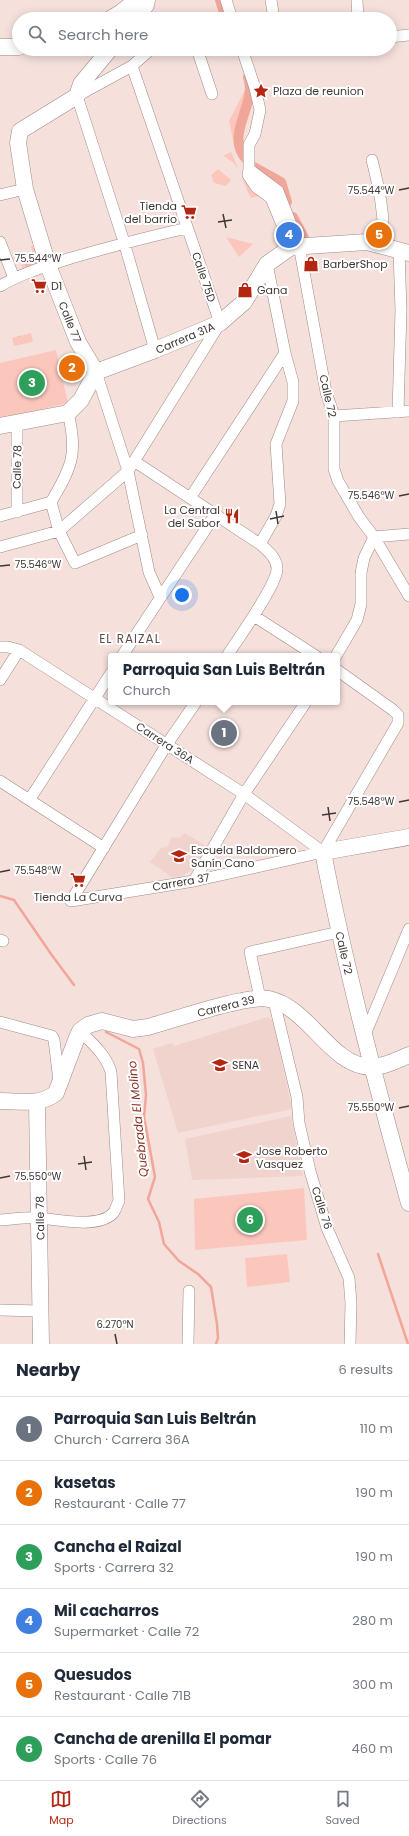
<!DOCTYPE html>
<meta charset="utf-8">
<style>
:root{--surface:#fff;--page:#f6f6f7;--text:#1f2937;--muted:#747a83;--line:#e0e1e3;--accent:#b32611}
body{margin:0;font-family:Poppins,sans-serif;background:var(--page);color:var(--text)}
.you{position:absolute;left:182px;top:595px;width:14px;height:14px;margin:-10px;border:3px solid #fff;border-radius:50%;background:#1a73e8;box-shadow:0 0 0 6px #1a73e833}
.badge{display:grid;place-items:center;width:26px;height:26px;border-radius:50%;background:var(--accent);color:#fff;font-size:13px;font-weight:700}
.pin{position:absolute;translate:-50% -50%;border:2px solid #fff;box-shadow:0 1px 4px #0006}
.popup{position:absolute;left:108px;top:653px;width:232px;height:52px;box-sizing:border-box;display:grid;place-content:center;border-radius:4px;background:var(--surface);filter:drop-shadow(0 1px 3px #0005);font-size:13px;white-space:nowrap;color:var(--muted)}
.popup b{font-size:15px;color:var(--text)}
.popup::after{content:'';position:absolute;left:50%;top:100%;margin-left:-8px;border:8px solid transparent;border-top-color:var(--surface)}
.list{margin:0;padding:0;list-style:none}
h2{display:flex;justify-content:space-between;align-items:center;height:52px;margin:0;padding:0 16px;font-size:17px}
h2 small{font-size:13px;font-weight:400;color:var(--muted)}
.list li{display:grid;grid-template-columns:26px 1fr auto;gap:12px;align-items:center;box-sizing:border-box;height:64px;padding:0 16px;border-top:1px solid var(--line)}
.list b{display:block;font-size:15px;white-space:nowrap}
.list p{margin:0;font-size:13px;white-space:nowrap;color:var(--muted)}
.list em{font-size:13px;font-style:normal;color:var(--muted)}
.icon{flex:none;width:22px;height:22px;fill:none;stroke:currentColor;stroke-width:2;stroke-linecap:round;stroke-linejoin:round}
.map{position:relative;flex:none;width:409px;height:1344px;overflow:hidden}
.search{position:absolute;background:var(--surface);box-shadow:0 2px 10px #0003;left:12px;right:12px;top:12px;height:44px;display:flex;align-items:center;gap:10px;box-sizing:border-box;padding:0 14px;border-radius:22px;color:var(--muted);font-size:15px}
.sheet{height:436px;background:var(--surface)}
nav{display:flex;justify-content:space-around;align-items:center;box-sizing:border-box;height:56px;border-top:1px solid var(--line);background:var(--surface);font-size:11px;color:var(--muted)}
nav a{display:grid;justify-items:center;gap:2px}
nav .on{color:var(--accent)}
.map>svg:first-child{display:block}
.built{fill:#f1d3cd}
.grass{fill:url(#grass-tufts)}
.green{fill:#fbc7bd}
.lines{fill:none;stroke-linecap:round;stroke-linejoin:round}
.stream{stroke:#f0a698;stroke-width:2.5}
.canal{stroke:#f0a698;stroke-width:10}
.street-casing{stroke:#9e8b87;stroke-width:12}
.secondary-casing{stroke:#9e8b87;stroke-width:17}
.street{stroke:#fff;stroke-width:11}
.secondary{stroke:#fff;stroke-width:16}
.ticks{fill:none;stroke:#3f3735;stroke-width:1.5}
.labels{text-anchor:middle;stroke-width:4;stroke-linejoin:round;paint-order:stroke}
.poi-label{font-size:11px;fill:#3f3735;stroke:#fff;text-anchor:start}
.street-label{font-size:11px;fill:#3f3735;stroke:#fff}
.neighbourhood-label{font-size:12px;letter-spacing:1px;fill:#604e4b;stroke:#fff}
.water-label{font-size:12px;font-style:italic;fill:#883224;stroke:#fff}
.ticks-label{font-size:10px;text-anchor:middle;fill:#3f3735;stroke:#fff;stroke-width:4;stroke-linejoin:round;paint-order:stroke}
</style>
<div class="map">
<svg width="409" height="1344" viewBox="0 0 409 1344">
<defs>
<pattern id="grass-tufts" width="24" height="20" patternUnits="userSpaceOnUse"><rect width="24" height="20" fill="#fbc7bd"/><path d="M3 7l-1-3M5 7V3M7 7l1-3M15 17l-1-3M17 17v-4M19 17l1-3" fill="none" stroke="#d8aca3"/></pattern>
</defs>
<rect width="100%" height="100%" fill="#f5e0dc"/>
<!-- built -->
<path class="built" d="M184 833 207 846 208 850 192 870 176 880 150 862 161 848 167 847 172 837 179 838Z
M268 1017 273 1021 292 1109 178 1133 153 1049 172 1043 174 1046Z
M291 1116 303 1176 192 1180 185 1139Z"/>
<!-- grass -->
<path class="grass" d="M36 244 40 255 37 265 23 270 21 265 33 261 34 257 31 247Z
M31 333 33 342 14 346 12 338Z"/>
<!-- green -->
<path class="green" d="M246 88 234 144 229 121Z
M231 152 241 175 265 195 251 198C242 182 242 164 223 156Z
M218 169 231 180 226 186 214 183 211 175Z
M226 237 253 244 239 257Z
M56 350 68 403 0 419V363Z
M304 1188 307 1240 195 1250 194 1199Z
M287 1254 290 1282 247 1287 245 1258Z"/>
<g class="lines">
<!-- stream -->
<path class="stream" d="M0 896 14 900 51 954 74 985
M106 1032 139 1049 143 1063 146 1095 144 1117 155 1177 148 1199 159 1222 164 1244 179 1261 198 1274 211 1287 217 1324 218 1338 216 1344
M378 1254 408 1344"/>
<!-- canal -->
<path class="canal" d="M220 0 226 19
M247 160C223 134 258 105 248 77
M254 167 281 182 287 202
M293 217 304 238"/>
<defs>
<path id="street" d="M226 0 232 19
M271 0 274 19
M357 0 358 19
M390 37 409 35
M151 49 132 66 77 96 124 242 155 350
M197 49 212 94
M242 49 255 88 260 110 255 134 249 145V169L278 191 299 245 326 392 334 416V469L338 481 359 517 374 537 409 596
M372 160C379 188 385 215 383 244
M249 169 248 175 256 187 271 198 291 247
M0 195 25 189
M0 242 14 278
M0 286C22 273 47 266 71 258 109 247 148 237 187 228
M96 372 128 471 149 572 160 597
M398 412 401 310 399 251
M68 413C78 453 72 467 51 502L59 531 75 563 142 535
M334 416 409 411
M134 461 260 544C268 551 277 558 277 569 277 585 237 640 227 656
M190 498 285 353
M17 512V422
M0 516 51 502
M374 537 409 534
M260 544 276 516 280 504 276 444 293 401V382L285 353 267 264
M0 547 59 531 128 471 220 323 132 66
M254 616 316 656
M0 647H8L19 650 244 794 323 852
M122 656 215 515
M336 656 357 620 361 604V573L364 558 374 537
M0 680 19 650
M0 781 104 848
M30 799 111 673
M323 852 398 723V715L393 710 337 670
M194 881 244 794 306 702
M71 901 194 881 323 852
M71 901 167 744 196 702
M0 940 3 941
M260 998 250 952 339 932
M274 1001 297 1097 299 1123 310 1171 327 1228 349 1278 351 1303 350 1344
M0 1022 52 1036 54 1040 59 1081
M364 1037 409 929
M0 1220C13 1219 27 1217 40 1218 58 1220 101 1229 114 1212 116 1209 117 1204 119 1201L111 1072C106 1055 93 1044 80 1031
M0 1310 41 1311
M188 1344 189 1291"/>
<path id="secondary" d="M110 19 120 13 137 0
M135 19 146 5 147 0
M0 47H19
M96 372 78 342 48 265 25 189 18 143 20 131 77 96 81 84 110 49
M96 372 155 350 220 323 244 302 267 264 291 247 367 242 409 253
M0 426 68 413 81 400 96 372
M409 837 323 852C346 971 377 1087 409 1203
M0 1101C20 1101 40 1106 56 1093L76 1040 80 1031 88 1025 102 1021 133 1029 148 1027C174 1020 248 994 269 999 310 1008 330 1066 371 1067 384 1067 398 1060 409 1055
M37 1102 41 1344"/>
</defs>
<!-- street casing -->
<use href="#street" class="street-casing"/>
<!-- secondary casing -->
<use href="#secondary" class="secondary-casing"/>
<!-- street -->
<use href="#street" class="street"/>
<!-- secondary -->
<use href="#secondary" class="secondary"/>
</g>
<!-- ticks -->
<path class="ticks" d="M399 190 409 188M223 214 226 228M218 222 232 220M0 260 10 259M399 496 409 494M276 511 278 524M270 519 284 516M0 566 10 565M399 802 409 800M328 807 330 821M322 815 336 813M0 872 10 870M399 1108 409 1106M84 1156 86 1170M78 1164 92 1162M0 1178 10 1176M115 1334 117 1344"/>
<!-- icons -->
<defs>
<symbol id="sight-bare" viewBox="-9 -9 18 18"><path d="M0-6L1.8-2.2L6-1.7L2.9 1.2L3.7 5.4L0 3.3L-3.7 5.4L-2.9 1.2L-6-1.7L-1.8-2.2Z" fill="#b32611" stroke="#fff" stroke-width="2.5" paint-order="stroke"/></symbol>
<symbol id="supermarket-bare" viewBox="-9 -9 18 18"><path d="M-6-5.5h2.5l.6 2H6L4.5 2H-2.5L-4.4-4H-6ZM-1.5 3.2a1.3 1.3 0 1 0 .1 0ZM3 3.2a1.3 1.3 0 1 0 .1 0Z" fill="#b32611" stroke="#fff" stroke-width="2.5" paint-order="stroke"/></symbol>
<symbol id="shop-bare" viewBox="-9 -9 18 18"><path d="M-5-2.5h2.3a2.7 3.5 0 0 1 5.4 0H5L5.5 6h-11ZM-1.5-2.5h3a1.5 2.3 0 0 0-3 0Z" fill="#b32611" stroke="#fff" stroke-width="2.5" paint-order="stroke"/></symbol>
<symbol id="restaurant-bare" viewBox="-9 -9 18 18"><path d="M-5-6h1v4h1v-4h1v4h1v-4h1v5L-1.5 .5V6h-2V.5L-5-1ZM5-6V6H3V1.5H1.5Q1.5-4 5-6Z" fill="#b32611" stroke="#fff" stroke-width="2.5" paint-order="stroke"/></symbol>
<symbol id="school-bare" viewBox="-9 -9 18 18"><path d="M0-5L7-2L0 1L-7-2ZM-4 1L0 2.5L4 1V4Q0 6-4 4Z" fill="#b32611" stroke="#fff" stroke-width="2.5" paint-order="stroke"/></symbol>
<symbol id="university-bare" viewBox="-9 -9 18 18"><path d="M0-5L7-2L0 1L-7-2ZM-4 1L0 2.5L4 1V4Q0 6-4 4Z" fill="#b32611" stroke="#fff" stroke-width="2.5" paint-order="stroke"/></symbol>
</defs>
<g fill-rule="evenodd">
<use href="#sight-bare" x="250" y="80" width="22" height="22"/>
<use href="#supermarket-bare" x="178" y="201" width="22" height="22"/>
<use href="#shop-bare" x="300" y="253" width="22" height="22"/>
<use href="#supermarket-bare" x="28" y="275" width="22" height="22"/>
<use href="#shop-bare" x="234" y="279" width="22" height="22"/>
<use href="#restaurant-bare" x="221" y="505" width="22" height="22"/>
<use href="#school-bare" x="168" y="845" width="22" height="22"/>
<use href="#supermarket-bare" x="67" y="869" width="22" height="22"/>
<use href="#university-bare" x="209" y="1054" width="22" height="22"/>
<use href="#school-bare" x="233" y="1146" width="22" height="22"/>
</g>
<g class="labels">
<!-- poi labels -->
<g class="poi-label">
<text x="273" y="95">Plaza de reunion</text>
<text x="177" y="210" text-anchor="end">Tienda<tspan x="177" dy="13">del barrio</tspan></text>
<text x="323" y="268">BarberShop</text>
<text x="51" y="290">D1</text>
<text x="257" y="294">Gana</text>
<text x="220" y="514" text-anchor="end">La Central<tspan x="220" dy="13">del Sabor</tspan></text>
<text x="191" y="854">Escuela Baldomero<tspan x="191" dy="13">Sanín Cano</tspan></text>
<text x="78" y="901" text-anchor="middle">Tienda La Curva</text>
<text x="232" y="1069">SENA</text>
<text x="256" y="1155">Jose Roberto<tspan x="256" dy="13">Vasquez</tspan></text>
</g>
<!-- street labels -->
<g class="street-label">
<text transform="translate(204 277) rotate(71)" y="4">Calle 75D</text>
<text transform="translate(70 322) rotate(68)" y="4">Calle 77</text>
<text transform="translate(185 338) rotate(-23)" y="4">Carrera 31A</text>
<text transform="translate(328 396) rotate(77)" y="4">Calle 72</text>
<text transform="translate(17 467) rotate(-89)" y="4">Calle 78</text>
<text transform="translate(165 743) rotate(33)" y="4">Carrera 36A</text>
<text transform="translate(181 882) rotate(-10)" y="4">Carrera 37</text>
<text transform="translate(344 953) rotate(77)" y="4">Calle 72</text>
<text transform="translate(226 1006) rotate(-14)" y="4">Carrera 39</text>
<text transform="translate(322 1208) rotate(72)" y="4">Calle 76</text>
<text transform="translate(40 1218) rotate(-91)" y="4">Calle 78</text>
</g>
<!-- neighbourhood labels -->
<g class="neighbourhood-label">
<text x="130" y="643">EL RAIZAL</text>
</g>
<!-- water labels -->
<g class="water-label">
<text transform="translate(138 1119) rotate(-96)" y="4">Quebrada El Molino</text>
</g>
</g>
<g class="ticks-label">
<text x="371" y="194">75.544°W</text>
<text x="38" y="262">75.544°W</text>
<text x="371" y="499">75.546°W</text>
<text x="38" y="568">75.546°W</text>
<text x="371" y="805">75.548°W</text>
<text x="38" y="874">75.548°W</text>
<text x="371" y="1111">75.550°W</text>
<text x="38" y="1180">75.550°W</text>
<text x="115" y="1328">6.270°N</text>
</g>
</svg>
<div class="you"></div>
<div class="pin badge" style="left:224px;top:733px;background:#6b7280">1</div>
<div class="popup"><b>Parroquia San Luis Beltrán</b>Church</div>
<div class="pin badge" style="left:72px;top:368px;background:#e8710a">2</div>
<div class="pin badge" style="left:32px;top:383px;background:#2e9e5b">3</div>
<div class="pin badge" style="left:289px;top:235px;background:#3f7fe0">4</div>
<div class="pin badge" style="left:379px;top:235px;background:#e8710a">5</div>
<div class="pin badge" style="left:250px;top:1220px;background:#2e9e5b">6</div>
<div class="search"><svg class="icon" aria-label="search" viewBox="0 0 24 24"><circle cx="10" cy="10" r="6"/><path d="M15 15l6 6"/></svg>Search here</div>
</div>
<section class="sheet">
<h2>Nearby<small>6 results</small></h2>
<ul class="list">
<li><span class="badge" style="background:#6b7280">1</span><div><b>Parroquia San Luis Beltrán</b><p>Church · Carrera 36A</p></div><em>110 m</em></li>
<li><span class="badge" style="background:#e8710a">2</span><div><b>kasetas</b><p>Restaurant · Calle 77</p></div><em>190 m</em></li>
<li><span class="badge" style="background:#2e9e5b">3</span><div><b>Cancha el Raizal</b><p>Sports · Carrera 32</p></div><em>190 m</em></li>
<li><span class="badge" style="background:#3f7fe0">4</span><div><b>Mil cacharros</b><p>Supermarket · Calle 72</p></div><em>280 m</em></li>
<li><span class="badge" style="background:#e8710a">5</span><div><b>Quesudos</b><p>Restaurant · Calle 71B</p></div><em>300 m</em></li>
<li><span class="badge" style="background:#2e9e5b">6</span><div><b>Cancha de arenilla El pomar</b><p>Sports · Calle 76</p></div><em>460 m</em></li>
</ul>
</section>
<nav>
<a class="on"><svg class="icon" aria-label="map" viewBox="0 0 24 24"><path d="M3 6l6-2 6 2 6-2v14l-6 2-6-2-6 2zM9 4v14M15 6v14"/></svg>Map</a>
<a><svg class="icon" aria-label="directions" viewBox="0 0 24 24"><path d="M12 3l9 9-9 9-9-9zM9 14v-3h6M13 9l2 2-2 2"/></svg>Directions</a>
<a><svg class="icon" aria-label="saved" viewBox="0 0 24 24"><path d="M7 4h10v16l-5-4-5 4z"/></svg>Saved</a>
</nav>
